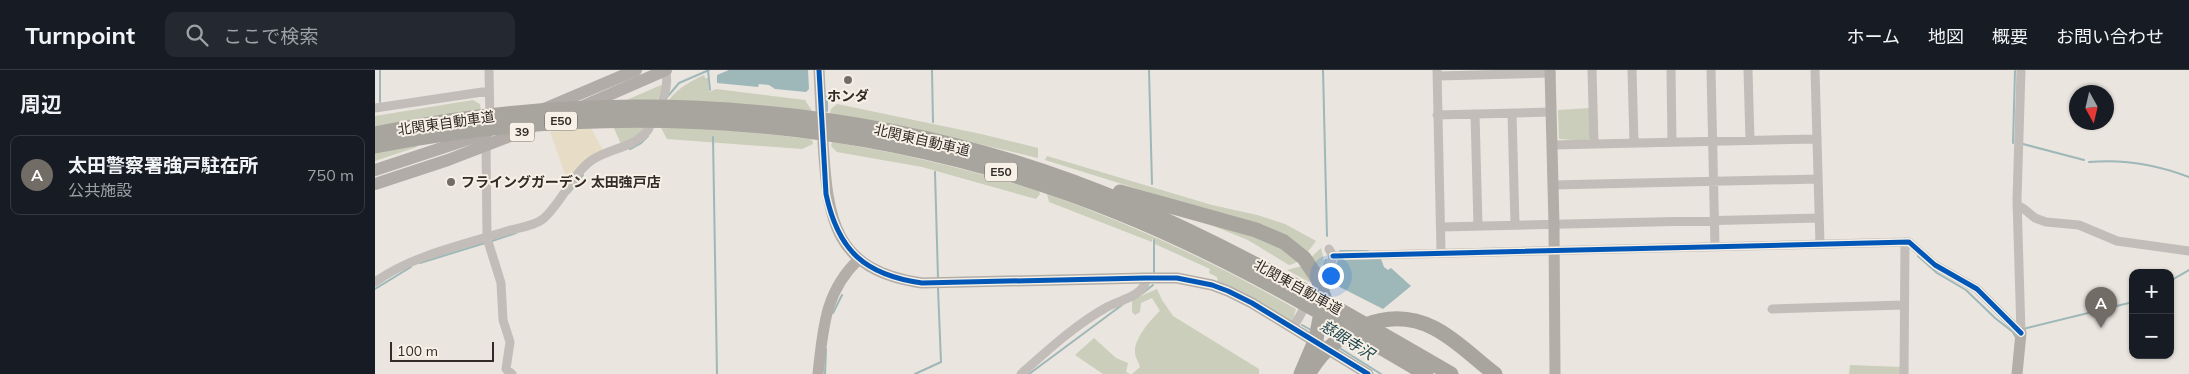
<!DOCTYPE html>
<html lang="ja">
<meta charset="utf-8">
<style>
:root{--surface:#171b24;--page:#242831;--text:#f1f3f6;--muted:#9ea1a6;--line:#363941;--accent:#726c67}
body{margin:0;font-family:Mulish,"Noto Sans JP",sans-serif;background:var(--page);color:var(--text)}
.controls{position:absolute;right:15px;bottom:15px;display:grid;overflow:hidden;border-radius:10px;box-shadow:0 1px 4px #0004}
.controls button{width:45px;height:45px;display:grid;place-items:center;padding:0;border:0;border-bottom:1px solid var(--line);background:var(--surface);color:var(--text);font:25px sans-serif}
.compass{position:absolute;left:1694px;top:15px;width:45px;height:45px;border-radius:50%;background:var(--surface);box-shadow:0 1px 4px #0004;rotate:172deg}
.scale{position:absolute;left:15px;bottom:12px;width:104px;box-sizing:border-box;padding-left:5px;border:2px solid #322b27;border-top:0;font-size:14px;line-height:18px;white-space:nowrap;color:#322b27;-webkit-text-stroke:4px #f6f0e6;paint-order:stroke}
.you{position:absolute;left:955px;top:205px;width:18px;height:18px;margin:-12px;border:4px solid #fff;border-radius:50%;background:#1a73e8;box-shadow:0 0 0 8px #1a73e833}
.badge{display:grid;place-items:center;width:32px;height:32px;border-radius:50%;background:var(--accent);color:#fff;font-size:16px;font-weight:700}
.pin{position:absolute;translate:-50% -41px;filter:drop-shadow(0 1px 2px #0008)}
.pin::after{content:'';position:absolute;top:26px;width:18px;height:15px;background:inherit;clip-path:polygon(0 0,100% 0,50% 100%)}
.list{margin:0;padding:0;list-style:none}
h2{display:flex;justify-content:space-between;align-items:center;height:65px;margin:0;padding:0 20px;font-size:21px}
h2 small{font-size:16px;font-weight:400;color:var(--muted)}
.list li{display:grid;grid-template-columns:32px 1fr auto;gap:15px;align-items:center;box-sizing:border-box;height:80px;margin:0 10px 10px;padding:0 10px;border:1px solid var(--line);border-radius:10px}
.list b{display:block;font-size:19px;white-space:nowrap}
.list p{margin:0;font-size:16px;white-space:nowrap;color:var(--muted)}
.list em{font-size:16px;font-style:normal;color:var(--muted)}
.icon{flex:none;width:28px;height:28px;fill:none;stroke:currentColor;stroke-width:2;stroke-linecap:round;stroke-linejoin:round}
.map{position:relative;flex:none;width:1814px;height:304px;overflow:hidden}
header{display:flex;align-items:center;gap:30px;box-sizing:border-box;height:70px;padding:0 25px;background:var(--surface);border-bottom:1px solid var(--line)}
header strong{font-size:24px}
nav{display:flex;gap:28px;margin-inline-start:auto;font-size:18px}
.search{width:350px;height:45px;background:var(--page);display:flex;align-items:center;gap:12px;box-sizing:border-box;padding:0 18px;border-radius:10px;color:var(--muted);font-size:19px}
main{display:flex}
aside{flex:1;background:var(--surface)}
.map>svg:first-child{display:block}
.green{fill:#caceba}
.sand{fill:#e7ddc7}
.water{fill:#9eb7b8}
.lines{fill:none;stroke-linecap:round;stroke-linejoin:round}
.stream{stroke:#9eb7b8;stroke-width:2}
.street{stroke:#c2bdb8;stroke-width:9}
.secondary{stroke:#b3aea8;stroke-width:11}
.primary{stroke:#b1aca7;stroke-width:12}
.highway{stroke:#a8a49e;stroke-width:15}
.cycleway-casing{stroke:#f6f0e6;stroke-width:8}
.cycleway{stroke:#0057b8;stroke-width:5}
.poi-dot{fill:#726c67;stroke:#f6f0e6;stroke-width:2}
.labels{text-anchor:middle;stroke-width:4;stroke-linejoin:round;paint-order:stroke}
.shield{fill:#f6f0e6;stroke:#6d6660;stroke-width:1}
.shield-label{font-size:12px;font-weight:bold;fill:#322b27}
.poi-label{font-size:14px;font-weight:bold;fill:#322b27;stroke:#f6f0e6}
.street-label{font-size:14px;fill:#322b27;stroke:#f6f0e6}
.water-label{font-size:15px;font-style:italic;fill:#22484e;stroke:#f6f0e6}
</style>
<header>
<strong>Turnpoint</strong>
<div class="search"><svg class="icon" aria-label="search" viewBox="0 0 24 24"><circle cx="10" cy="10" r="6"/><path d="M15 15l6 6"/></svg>ここで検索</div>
<nav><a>ホーム</a><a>地図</a><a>概要</a><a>お問い合わせ</a></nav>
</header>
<main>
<aside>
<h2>周辺<small></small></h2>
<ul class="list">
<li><span class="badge">A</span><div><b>太田警察署強戸駐在所</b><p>公共施設</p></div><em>750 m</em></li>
</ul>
</aside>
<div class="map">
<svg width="1814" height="304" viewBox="0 0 1814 304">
<rect width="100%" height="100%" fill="#eae5de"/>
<!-- green -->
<path class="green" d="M329 5 330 8H333L334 22 341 19 430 30 437 41 326 31H293C303 18 314 12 329 5Z
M286 15 288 17 281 32H247Z
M98 30 105 34 106 40 0 57V46Z
M462 34 606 64 663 78V88L563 64 455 44 456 39Z
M1215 38 1216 67 1212 71 1184 69 1183 40Z
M238 56H270L267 62 246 74Z
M285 56 367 61 434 69 437 70 438 74 427 79 292 69Z
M457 72C527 83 595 100 664 121L665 124 661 129 547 97 462 82 456 76Z
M42 74V77L0 91V83Z
M672 86 837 135 882 145 910 154 941 171C934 180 926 193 914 195L873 170 831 153 834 141 670 90Z
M672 124C758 155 841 193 921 239L919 246 921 248 916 252 843 212 842 207 834 203 835 199 780 174V170L777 169V172L674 132Z
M946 178 949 191 936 213 912 200 927 196Z
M782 219 787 230 798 246 884 299V304H757L765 297C764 292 760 288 760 282 759 269 776 249 785 241L777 228 766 233 765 242 760 245 757 242V230Z
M719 268 741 288 753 293 751 302 755 304H728L700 285Z
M1475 295 1526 297 1525 304H1474Z"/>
<!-- sand -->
<path class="sand" d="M216 58 228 80 195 110 194 107H191L175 62Z"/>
<!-- water -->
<path class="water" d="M354 0H433L434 19 431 22 400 19 394 15 384 14 383 17 342 13V5Z
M1006 189 1009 197 1013 200 1016 198 1036 216 1008 239 953 211 963 190Z"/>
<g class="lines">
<!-- stream -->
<path class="stream" d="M333 0 335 20
M557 0 558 52
M774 0 777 114
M948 0 952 166
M293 26 304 13 334 0
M452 27V41
M5 32V0
M338 67 342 304
M1638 73 1640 1
M1648 74 1709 90
M255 79 266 73 273 66
M1714 92C1747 89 1783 95 1814 107
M560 102 563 208
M194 123 208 105
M117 171 141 163
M965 181H993
M1543 186 1562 203 1591 220 1620 248 1638 262 1640 266
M45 193 110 173
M946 201 951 190
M779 202V170
M1795 211 1814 200
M0 219 36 197
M768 223 778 215
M458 243 467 225
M927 255 936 260
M1648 259 1758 232
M963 277 1006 304
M450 304 451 279
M540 304 566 292 563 218
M654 304 747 235"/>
<!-- street -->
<path class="street" d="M114 0 115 51
M1062 0 1066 182
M1217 0 1219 74
M1257 0 1259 73
M1296 0 1297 72
M1336 0 1340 176
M1373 0 1375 70
M1440 0 1445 174
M1063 6 1176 3
M0 38 114 21
M1137 43 1140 155
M1100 44 1103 156
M1062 45 1176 42
M111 71 112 168 126 213 128 250 135 272 131 299 137 304
M1177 75 1441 69
M1178 115 1443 109
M1642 135 1649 139 1660 148 1671 152 1704 155 1742 171 1814 181
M1066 157 1444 148
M958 186 1534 172 1560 195 1602 219 1646 263
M0 212C38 185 88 175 132 161 142 158 160 156 168 149 186 134 197 104 217 90 235 78 259 78 273 60 281 43 297 19 290 1
M943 214 956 193 958 186 954 179
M1397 239 1528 235
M918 258 927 242
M1646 263 1642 129 1646 0
M646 304C673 280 700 255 732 237 743 231 764 227 770 214V208
M1529 304 1530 172"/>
<!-- secondary -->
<path class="secondary" d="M444 0 446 40
M1175 0 1179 154 1180 304
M448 72C453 150 458 200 547 213L770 208H802L837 215 853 221 877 233 993 304
M443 304C448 260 449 222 484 189
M1642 304 1646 263"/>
<!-- primary -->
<path class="primary" d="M204 38 291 0
M169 39 261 0
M0 100 112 63
M0 114 73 90 156 58"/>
<!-- highway -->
<path class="highway" d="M0 64C249 13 520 34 754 134 866 182 971 243 1076 304
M0 76C250 27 510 47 747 144 853 187 953 246 1051 304
M745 122 881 160 909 172 929 188 943 209 949 227 941 269 926 304
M934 303C959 261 1012 234 1059 258 1081 269 1100 289 1120 304"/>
<defs>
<path id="cycleway" d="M444 0 451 124C463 181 490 205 547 213L770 208H802L837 215 853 221 877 233 993 304
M958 186 1534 172 1560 195 1602 219 1646 263"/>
</defs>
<!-- cycleway casing -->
<use href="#cycleway" class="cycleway-casing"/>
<!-- cycleway -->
<use href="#cycleway" class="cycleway"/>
</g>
<!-- markers -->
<g class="poi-dot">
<circle cx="473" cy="10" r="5"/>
<circle cx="76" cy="112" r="5"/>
</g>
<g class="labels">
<!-- shield labels -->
<g class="shield">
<rect x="170" y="41.5" width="32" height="19" rx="4"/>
<rect x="134.5" y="52.5" width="25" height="19" rx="4"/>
<rect x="610" y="92.5" width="32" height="19" rx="4"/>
</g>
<g class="shield-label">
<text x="186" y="55">E50</text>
<text x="147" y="66">39</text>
<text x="626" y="106">E50</text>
</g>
<!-- poi labels -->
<g class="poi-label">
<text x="473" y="31">ホンダ</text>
<text x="86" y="117" text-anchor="start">フライングガーデン 太田強戸店</text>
</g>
<!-- street labels -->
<g class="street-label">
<text transform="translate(71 53) rotate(-8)" y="5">北関東自動車道</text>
<text transform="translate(547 70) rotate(13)" y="5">北関東自動車道</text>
<text transform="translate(923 217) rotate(29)" y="5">北関東自動車道</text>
</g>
<!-- water labels -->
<g class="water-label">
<text transform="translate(972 270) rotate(32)" y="5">慈眼寺沢</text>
</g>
</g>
</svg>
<div class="controls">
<button>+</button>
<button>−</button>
</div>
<svg class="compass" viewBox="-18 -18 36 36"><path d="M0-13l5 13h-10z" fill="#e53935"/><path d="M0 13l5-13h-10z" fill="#9ea1a6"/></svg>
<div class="scale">100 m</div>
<div class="you"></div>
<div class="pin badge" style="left:1726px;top:258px">A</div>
</div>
</main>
